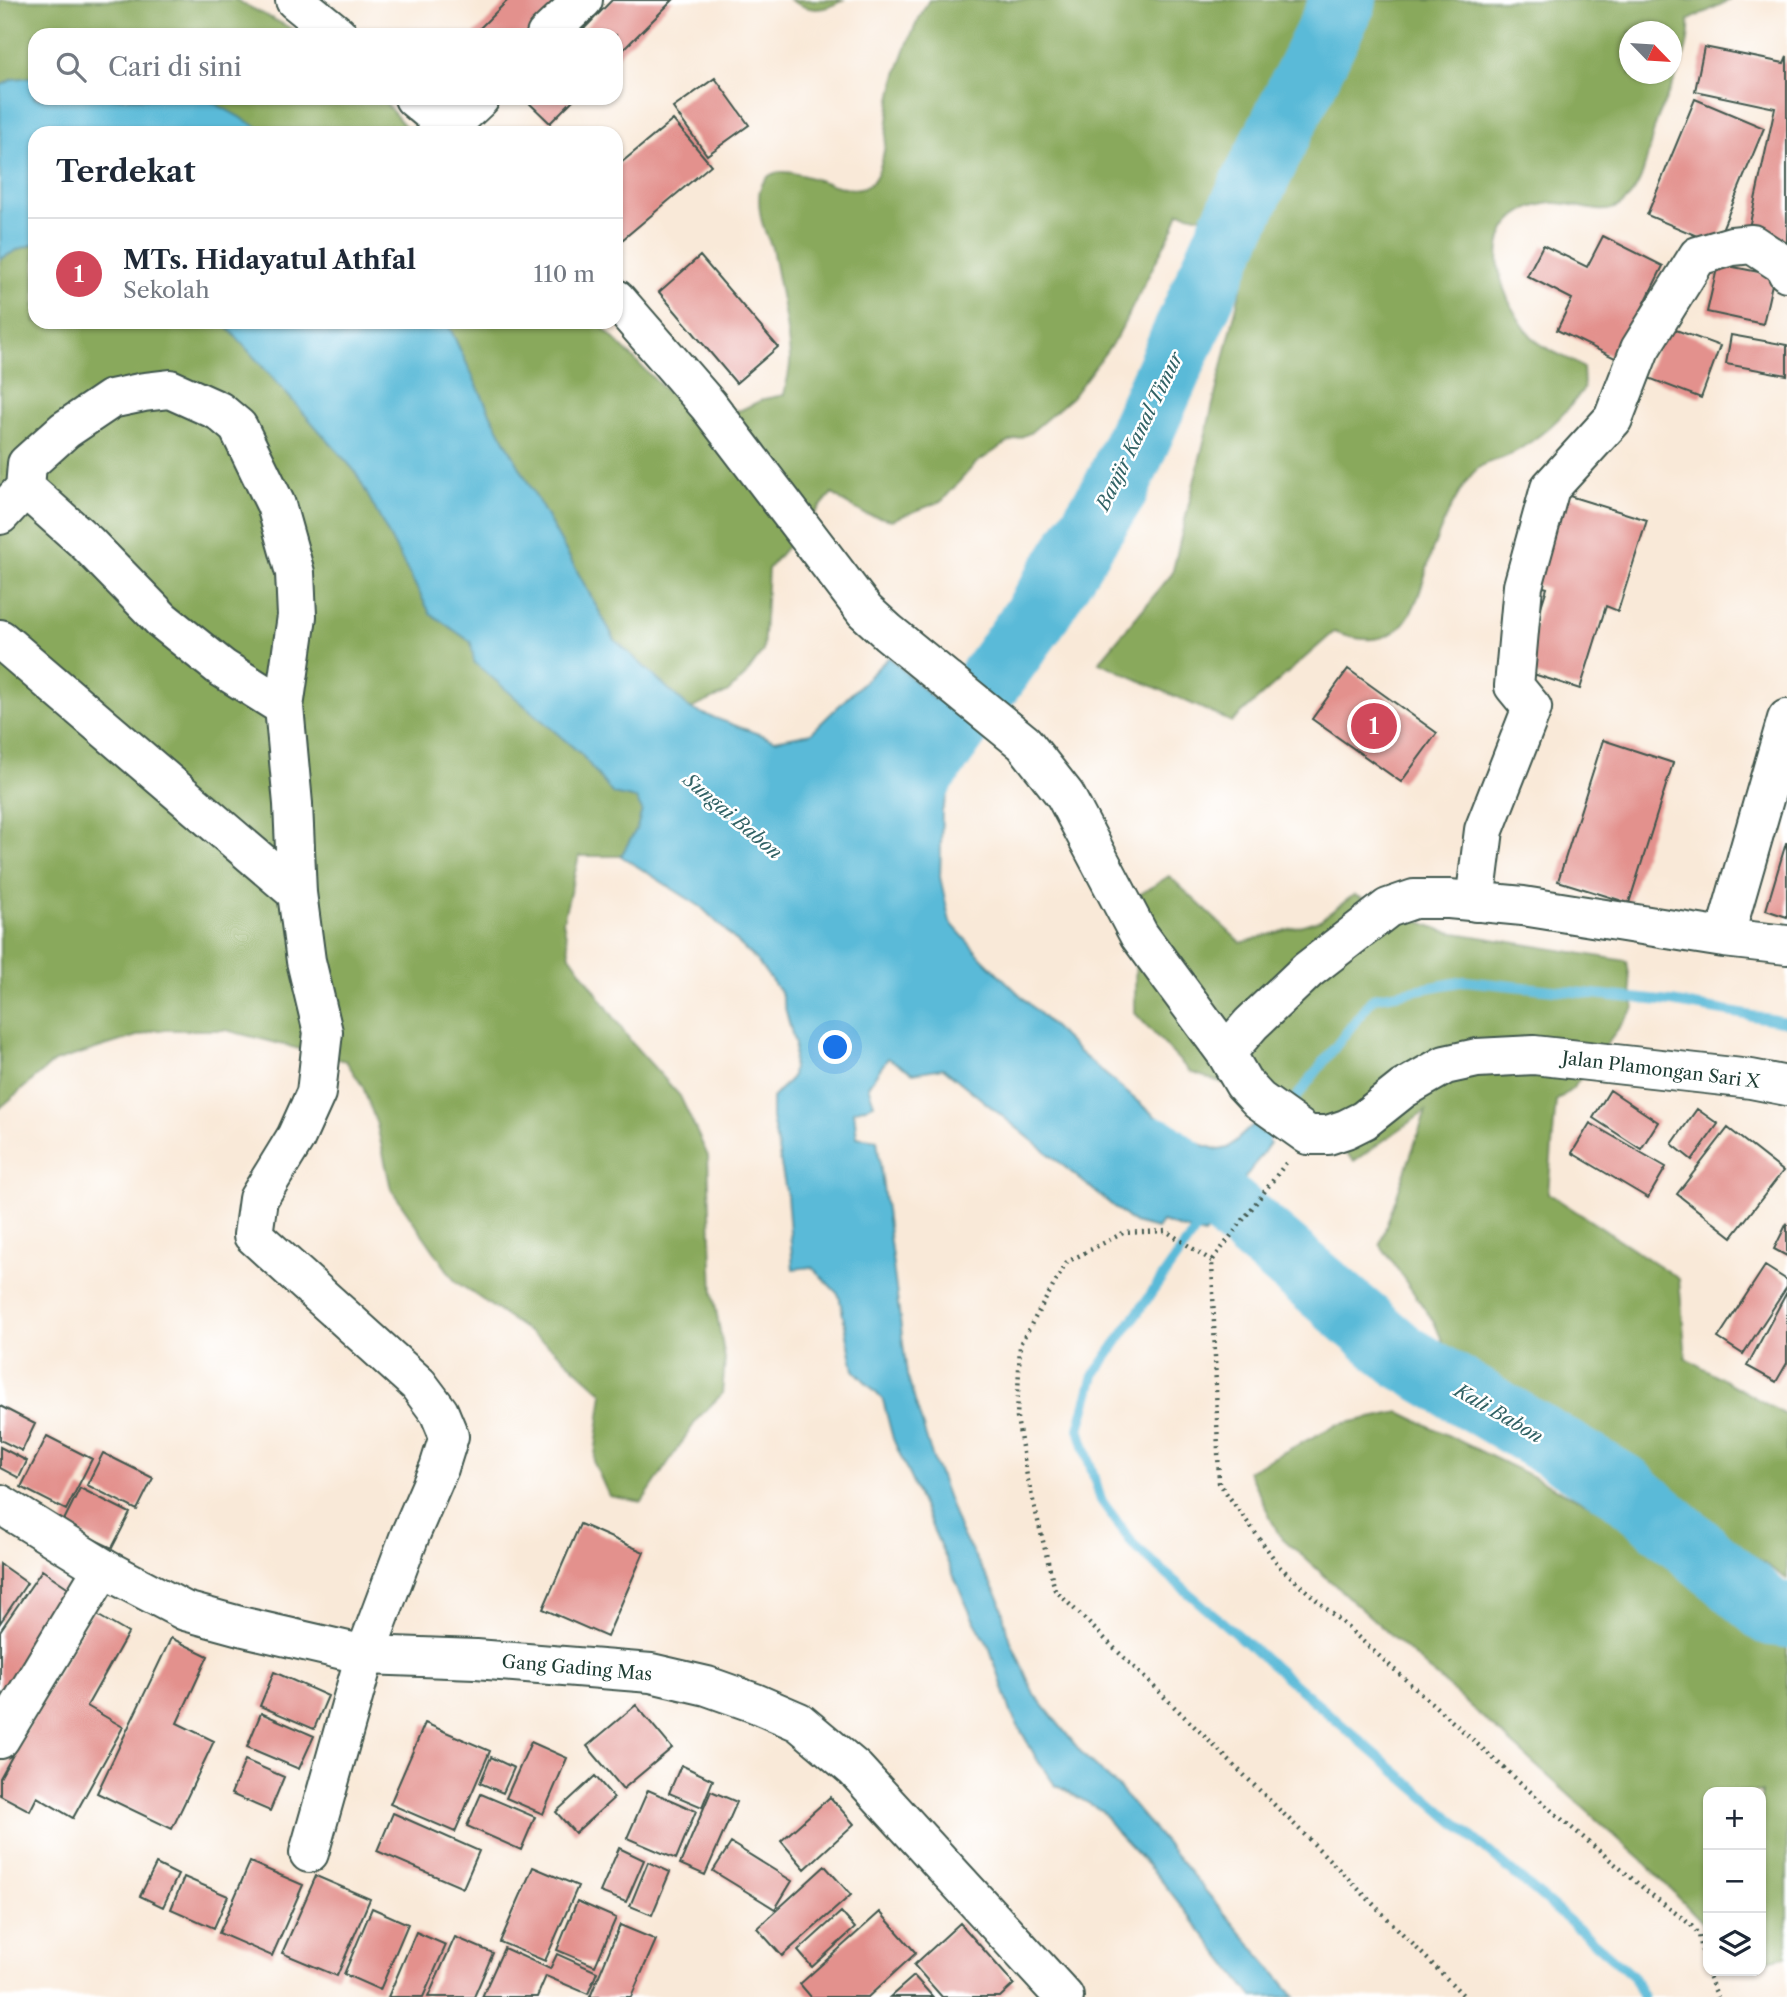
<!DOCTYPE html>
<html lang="id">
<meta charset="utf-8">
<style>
:root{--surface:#fff;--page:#f2f2f3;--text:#1f2937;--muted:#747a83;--line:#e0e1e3;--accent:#d1495b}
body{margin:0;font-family:"Libre Caslon Text",serif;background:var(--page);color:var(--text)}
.controls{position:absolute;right:21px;bottom:21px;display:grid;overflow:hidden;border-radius:14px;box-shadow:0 2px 5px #0004}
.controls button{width:63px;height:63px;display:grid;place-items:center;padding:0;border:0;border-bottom:2px solid var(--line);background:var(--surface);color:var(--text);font:35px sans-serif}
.compass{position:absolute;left:1619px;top:21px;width:63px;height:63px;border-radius:50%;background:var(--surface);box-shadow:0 2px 5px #0004;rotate:115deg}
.you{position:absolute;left:836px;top:1048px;width:24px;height:24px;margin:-18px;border:5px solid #fff;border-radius:50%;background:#1a73e8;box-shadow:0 0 0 10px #1a73e833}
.badge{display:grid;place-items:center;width:46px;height:46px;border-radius:50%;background:var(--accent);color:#fff;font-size:23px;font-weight:700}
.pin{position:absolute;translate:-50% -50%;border:4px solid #fff;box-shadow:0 2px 7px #0006}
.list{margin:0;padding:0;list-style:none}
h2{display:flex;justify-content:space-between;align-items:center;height:91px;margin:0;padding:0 28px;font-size:30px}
h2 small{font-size:23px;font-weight:400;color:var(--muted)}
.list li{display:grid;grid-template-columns:46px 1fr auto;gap:21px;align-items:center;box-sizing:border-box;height:112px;padding:0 28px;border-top:2px solid var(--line)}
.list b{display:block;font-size:26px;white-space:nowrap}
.list p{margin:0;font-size:23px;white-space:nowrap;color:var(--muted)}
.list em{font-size:23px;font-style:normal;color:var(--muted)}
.icon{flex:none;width:38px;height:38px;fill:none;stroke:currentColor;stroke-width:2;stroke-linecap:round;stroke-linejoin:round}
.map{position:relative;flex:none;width:1787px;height:1997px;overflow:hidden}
.search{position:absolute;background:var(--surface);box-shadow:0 2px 5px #0004;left:28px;top:28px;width:595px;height:77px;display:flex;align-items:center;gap:18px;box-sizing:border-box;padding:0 24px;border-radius:21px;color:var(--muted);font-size:26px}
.panel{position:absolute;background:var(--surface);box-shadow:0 2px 5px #0004;left:28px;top:126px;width:595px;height:203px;border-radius:21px}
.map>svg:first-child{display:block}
.forest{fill:#89a95c;stroke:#547348;stroke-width:2;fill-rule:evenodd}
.water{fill:#5abad8;stroke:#3c7c86;stroke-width:2}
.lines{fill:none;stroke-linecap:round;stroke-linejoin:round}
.stream{stroke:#5abad8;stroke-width:10}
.river{stroke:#5abad8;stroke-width:66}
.building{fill:#e3918d}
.minor-casing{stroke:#40574d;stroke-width:42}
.tertiary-casing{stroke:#40574d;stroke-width:42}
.path{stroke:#40574d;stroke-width:4.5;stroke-dasharray:2 5;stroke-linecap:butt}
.minor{stroke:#fff;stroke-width:38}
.tertiary{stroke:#fff;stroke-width:38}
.labels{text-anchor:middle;stroke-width:5;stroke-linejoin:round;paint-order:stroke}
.street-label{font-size:18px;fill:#1f3d34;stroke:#fff}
.water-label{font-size:19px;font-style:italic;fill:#316265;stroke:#fff}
</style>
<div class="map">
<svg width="1787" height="1997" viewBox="0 0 1787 1997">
<rect width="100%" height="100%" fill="#fff"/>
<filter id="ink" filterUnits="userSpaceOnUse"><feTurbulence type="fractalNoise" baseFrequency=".0143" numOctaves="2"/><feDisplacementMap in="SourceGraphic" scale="14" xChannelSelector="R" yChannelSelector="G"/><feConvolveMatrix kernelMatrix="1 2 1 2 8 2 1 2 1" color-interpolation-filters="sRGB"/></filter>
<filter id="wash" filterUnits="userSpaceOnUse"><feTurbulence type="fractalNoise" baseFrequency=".00686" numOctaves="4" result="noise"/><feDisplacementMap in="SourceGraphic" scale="28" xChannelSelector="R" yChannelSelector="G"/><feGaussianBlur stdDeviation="1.57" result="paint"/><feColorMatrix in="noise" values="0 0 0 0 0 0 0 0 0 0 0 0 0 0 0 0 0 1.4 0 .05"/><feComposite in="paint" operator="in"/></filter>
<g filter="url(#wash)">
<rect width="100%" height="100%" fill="#f9e9d8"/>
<!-- forest -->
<path class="forest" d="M0 0H236L304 35H35V77L13 79 0 86Z
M790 0H843C823 12 810 12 790 0Z
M929 0H1730L1689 20C1692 54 1669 89 1657 120 1647 147 1647 189 1619 206 1600 218 1573 201 1552 203 1472 213 1495 296 1533 338 1546 352 1568 356 1583 368L1584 388C1565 416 1539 439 1509 455 1498 461 1484 461 1475 471 1459 487 1435 538 1429 561 1415 615 1400 657 1334 632L1232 722 1099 662 1172 574 1243 280 1211 219 1179 212 1173 228 1117 337 1072 397 1030 433 1005 444 975 464 942 501 892 520 865 514 842 501 832 493 768 569 763 651 745 676 727 693 690 709 615 640 492 417 447 322H597L664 389 695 413 741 410 764 399 784 395C786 383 791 370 790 358 788 325 779 286 773 253 772 244 766 237 764 228 760 219 757 196 761 187 777 144 849 210 873 181 886 166 887 120 891 99 898 63 911 31 929 0ZM1630 32H1672V74H1630Z
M205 98H381L411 133H268Z
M35 244V322H223L355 471 430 613 471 642 475 662 581 754 613 794 636 798 642 810 637 828 621 856H579L563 921 570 955 632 1043 680 1096 708 1156 713 1293 725 1359 722 1394 698 1418 642 1502 609 1496 594 1463 603 1393 555 1350 455 1281 391 1189 377 1125 363 1087 346 1061 226 1030H156L54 1062 0 1108V259L19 249Z
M1169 876 1241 943 1320 920 1354 895 1443 931 1627 961 1634 1008 1572 1089 1556 1101 1548 1193 1679 1279 1686 1358 1787 1416V1579L1675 1503 1635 1471 1460 1383 1435 1324 1380 1244 1426 1111 1354 1161 1307 1112 1190 1072 1135 1013 1136 897Z
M1400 1412 1605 1512 1749 1634 1787 1641V1956L1761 1961V1792H1708V1928L1645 1863 1279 1535 1248 1471 1336 1425Z"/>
<!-- water -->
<path class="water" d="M35 77V98H205L268 133H35V244L19 249 0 259V86L13 79Z
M223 322H447L492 417 615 640 690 709 775 740 811 733 889 657 970 733 942 811 940 877 950 922 982 958 1079 1052 1181 1138 1219 1150 1228 1148 1254 1124 1270 1143 1204 1235 1162 1222 1157 1229 1134 1223 943 1068 913 1073 888 1058 868 1086 874 1104 854 1111 857 1137 877 1140 907 1375 930 1450 960 1531 1000 1600 1007 1632 1034 1694 1085 1757 1119 1788 1295 1997H1253L1157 1875 1118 1834 1101 1810 1055 1785 1038 1761 1012 1715 989 1646 972 1617 893 1439 883 1400 854 1370 839 1295 812 1267 793 1269 787 1196 772 1118V1098L792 1077 795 1045 781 993 756 960 701 907 621 856 637 828 642 810 636 799 613 794 581 754 474 662 471 642 430 613 355 471Z"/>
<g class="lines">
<!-- stream -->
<path class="stream" d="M1258 1147 1373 998 1465 981 1671 1002 1787 1022
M1202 1221 1094 1375 1079 1429 1101 1500 1135 1547 1632 1975 1643 1997"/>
<!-- river -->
<path class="river" d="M907 796 1033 620 1116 488 1233 226 1344 0
M1155 1150 1231 1210 1402 1356 1622 1486 1771 1613 1787 1615"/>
</g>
<g id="blocks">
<!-- building -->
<path class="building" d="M508 0H569L534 35H473Z
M612 0H673L616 57V35H578Z
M1704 47 1784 63 1787 56V246L1747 237 1775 108 1695 91Z
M715 78 749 125 707 155 673 108Z
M524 98H575L550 123Z
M1695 99 1764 128 1716 244 1647 215Z
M673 120 711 165 616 245V167Z
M1603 236 1663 266 1617 359 1557 330 1572 299 1527 276 1543 245 1587 267Z
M700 256 778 347 736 383 659 292Z
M1718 264 1774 275 1763 324 1707 312Z
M1665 326 1720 346 1701 398 1646 377Z
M1731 335 1787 345V375L1726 364Z
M1563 494 1647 520 1618 611 1606 606 1580 689 1521 670 1547 588 1534 584Z
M1348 669 1437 733 1401 782 1312 719Z
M1603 740 1673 763 1629 903 1558 881Z
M1786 843H1787V917L1766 910Z
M1610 1090 1658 1122 1641 1149 1593 1118Z
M1697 1109 1718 1124 1692 1160 1672 1144Z
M1590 1123 1666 1167 1648 1198 1572 1153Z
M1728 1128 1783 1171 1732 1237 1677 1194Z
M1787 1223V1256L1774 1249Z
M1765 1266 1787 1280V1287L1743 1354 1718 1338Z
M1787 1292V1363L1776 1382 1747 1366Z
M0 1406 35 1424 22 1451 0 1440Z
M47 1436 92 1459 66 1510 21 1487Z
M0 1447 27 1461 19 1478 0 1468Z
M103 1453 153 1478 137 1510 87 1485Z
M80 1488 130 1513 112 1548 62 1524Z
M580 1524 644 1552 607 1637 543 1609Z
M0 1564 27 1583 0 1623Z
M42 1570 79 1595 0 1711V1631Z
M92 1612 128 1633 87 1706 123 1727 73 1818 37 1797 30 1811 0 1795V1778Z
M171 1638 208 1656 177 1723 214 1741 172 1829 97 1793Z
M274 1672 328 1696 314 1729 260 1706Z
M636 1705 672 1748 623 1789 587 1746Z
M261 1713 314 1736 299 1769 247 1747Z
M425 1723 490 1751 455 1832 390 1804Z
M531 1742 567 1758 543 1814 506 1798Z
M491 1757 514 1768 503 1793 480 1783Z
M245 1760 284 1777 270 1811 231 1794Z
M681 1765 713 1780 702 1807 669 1793Z
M595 1776 614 1798 575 1833 556 1812Z
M648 1790 696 1811 676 1859 627 1838Z
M711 1791 737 1802 705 1875 680 1864Z
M481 1794 535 1817 521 1850 467 1826Z
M830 1797 854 1824 805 1869 781 1841Z
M393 1813 479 1851 463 1888 377 1851Z
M731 1843 792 1881 775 1909 713 1871Z
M619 1848 644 1860 626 1902 600 1892Z
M250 1862 303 1885 272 1956 219 1933Z
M648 1862 670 1872 652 1915 630 1906Z
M156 1864 178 1875 163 1907 140 1896Z
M825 1866 851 1895 782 1956 757 1928Z
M533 1867 578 1886 545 1961 500 1942Z
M316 1876 370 1899 337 1976 282 1953Z
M184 1877 228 1896 214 1928 171 1909Z
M577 1901 616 1918 595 1966 557 1950Z
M372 1908 408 1924 380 1990 344 1974Z
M841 1912 855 1928 812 1967 798 1951Z
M880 1912 916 1953 868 1997H811L800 1984Z
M960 1923 1014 1984 1000 1997H942L914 1965Z
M620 1925 656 1940 631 1997H590Z
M416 1932 446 1945 423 1997H388Z
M455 1937 493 1953 474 1997H428Z
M504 1948 550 1969 557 1954 597 1972 588 1994 546 1976 537 1997H482Z
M914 1976 933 1997H890Z"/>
</g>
</g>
<g filter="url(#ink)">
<use href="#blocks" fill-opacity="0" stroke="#40574d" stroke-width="2"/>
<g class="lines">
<defs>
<path id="minor" d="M295 0 338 35
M546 35 583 0
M414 98 456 133
M449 127 480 98
M616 299 708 405 865 611 888 632 1024 743 1065 795 1139 935 1226 1053 1244 1084 1259 1100 1308 1135H1328L1346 1129 1364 1120 1403 1089 1445 1065 1477 1058 1534 1055 1751 1079 1787 1086
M0 515 25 488
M0 639 297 893
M284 707 222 668 162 620 87 543 25 488 27 464 65 430 111 399 144 392 170 389 219 411 238 427 276 505 295 573 297 616 284 707 293 804 297 893 306 961 323 1032 316 1093 296 1137 258 1199 253 1235 418 1384 439 1412 449 1436 439 1468 410 1535 365 1655 309 1853
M1475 902 1484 830 1532 708 1514 686 1523 586 1550 488 1613 419 1640 349 1698 256 1732 246 1752 244 1784 265 1787 272
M1724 938 1787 719
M1226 1053 1251 1024 1308 970 1388 908 1414 899H1449L1523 906 1724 938 1787 945
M0 1739 103 1568"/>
<path id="tertiary" d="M0 1504 103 1568 185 1611 240 1626 365 1655 476 1659 651 1673 707 1686 755 1703 799 1722 855 1769 1064 1997"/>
</defs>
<!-- minor casing -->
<use href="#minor" class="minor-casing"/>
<!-- tertiary casing -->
<use href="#tertiary" class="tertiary-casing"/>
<!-- path -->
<path class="path" d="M1286 1163 1212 1261 1219 1483 1280 1567 1552 1811 1648 1892 1690 1924 1699 1935 1706 1971 1718 1997
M1212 1261 1166 1231 1123 1233 1067 1262 1020 1344 1017 1418 1027 1476 1055 1590 1298 1828 1465 1997"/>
<!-- minor -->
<use href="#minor" class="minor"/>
<!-- tertiary -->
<use href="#tertiary" class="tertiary"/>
</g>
</g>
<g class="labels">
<!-- street labels -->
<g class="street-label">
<text transform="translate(1661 1070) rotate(7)" y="6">Jalan Plamongan Sari X</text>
<text transform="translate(577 1668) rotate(5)" y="6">Gang Gading Mas</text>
</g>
<!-- water labels -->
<g class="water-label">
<text transform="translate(1139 431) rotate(-64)" y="7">Banjir Kanal Timur</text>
<text transform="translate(733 816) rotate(40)" y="7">Sungai Babon</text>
<text transform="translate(1499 1413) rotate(30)" y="7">Kali Babon</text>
</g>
</g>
</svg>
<div class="controls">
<button>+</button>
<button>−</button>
<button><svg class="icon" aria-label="layers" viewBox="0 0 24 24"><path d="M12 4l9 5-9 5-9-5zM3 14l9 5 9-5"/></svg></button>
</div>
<svg class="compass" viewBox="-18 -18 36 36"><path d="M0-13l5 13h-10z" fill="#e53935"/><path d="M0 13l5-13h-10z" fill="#747a83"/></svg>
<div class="you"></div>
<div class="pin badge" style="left:1374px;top:726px">1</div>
<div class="search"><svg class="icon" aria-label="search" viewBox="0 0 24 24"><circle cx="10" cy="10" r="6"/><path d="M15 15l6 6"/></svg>Cari di sini</div>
<section class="panel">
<h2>Terdekat<small></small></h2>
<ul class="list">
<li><span class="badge">1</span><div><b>MTs. Hidayatul Athfal</b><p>Sekolah</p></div><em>110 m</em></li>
</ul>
</section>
</div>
